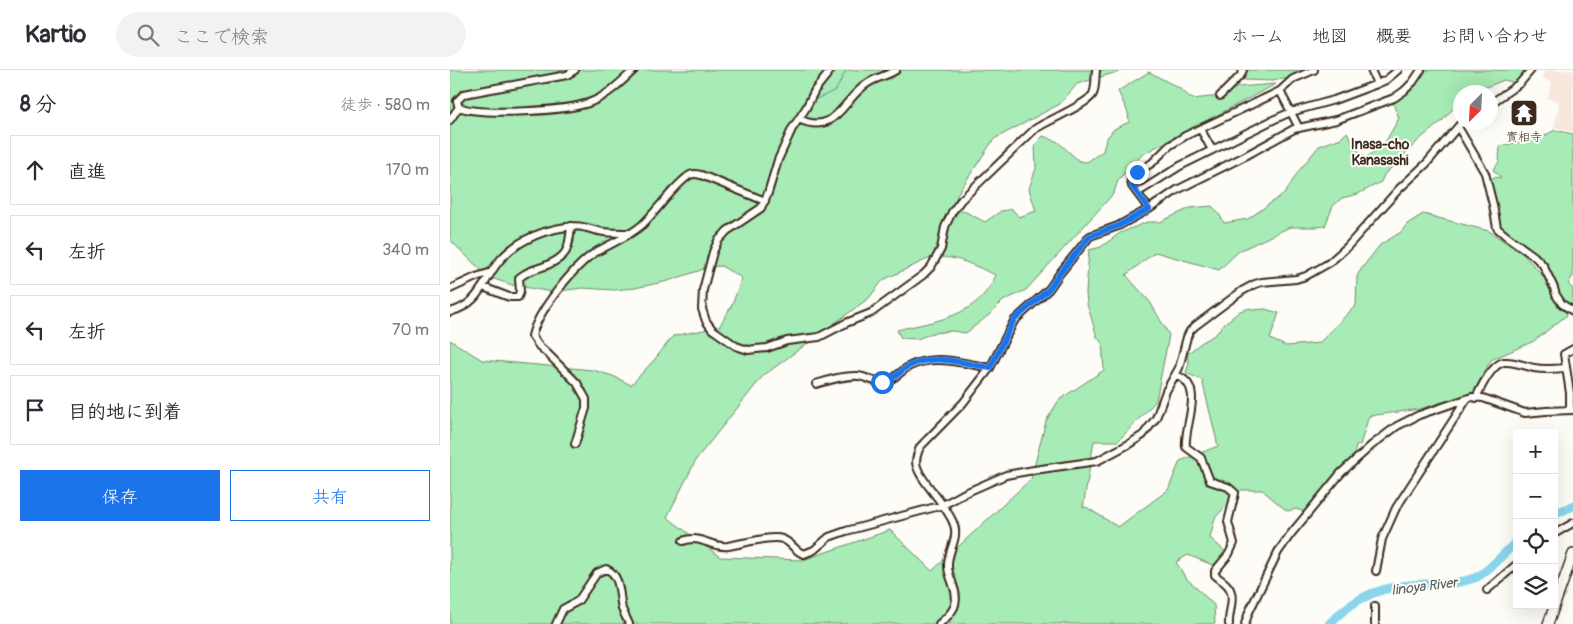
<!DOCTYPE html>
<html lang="ja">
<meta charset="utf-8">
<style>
:root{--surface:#fff;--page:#f2f2f3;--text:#2b2b33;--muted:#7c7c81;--line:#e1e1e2;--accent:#1a73e8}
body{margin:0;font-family:Pangolin,"Klee One",sans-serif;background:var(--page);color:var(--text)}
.controls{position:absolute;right:15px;bottom:15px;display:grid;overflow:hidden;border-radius:0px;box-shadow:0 5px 20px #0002}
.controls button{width:45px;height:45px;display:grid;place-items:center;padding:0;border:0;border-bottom:1px solid var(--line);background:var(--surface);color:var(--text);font:25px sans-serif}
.compass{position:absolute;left:1003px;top:15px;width:45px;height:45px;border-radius:50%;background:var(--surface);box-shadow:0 5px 20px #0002;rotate:204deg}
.stop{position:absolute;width:15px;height:15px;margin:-11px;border:4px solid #1a73e8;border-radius:50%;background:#fff}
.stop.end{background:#1a73e8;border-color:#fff;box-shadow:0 1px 5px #0008}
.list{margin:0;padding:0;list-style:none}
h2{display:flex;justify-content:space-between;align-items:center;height:65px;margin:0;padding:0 20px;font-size:21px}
h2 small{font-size:16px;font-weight:400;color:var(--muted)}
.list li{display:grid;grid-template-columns:32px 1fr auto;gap:15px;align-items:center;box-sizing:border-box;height:70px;margin:0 10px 10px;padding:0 10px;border:1px solid var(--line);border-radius:0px}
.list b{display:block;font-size:19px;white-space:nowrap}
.list em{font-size:16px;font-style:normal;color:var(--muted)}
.actions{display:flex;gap:10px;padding:15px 20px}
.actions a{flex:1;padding:11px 0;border:1px solid var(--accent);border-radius:0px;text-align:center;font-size:18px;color:var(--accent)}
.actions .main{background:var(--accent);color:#fff}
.icon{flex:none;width:28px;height:28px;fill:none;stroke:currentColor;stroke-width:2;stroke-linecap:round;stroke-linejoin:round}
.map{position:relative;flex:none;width:1123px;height:554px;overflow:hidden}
header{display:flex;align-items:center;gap:30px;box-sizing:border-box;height:70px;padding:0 25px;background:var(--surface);border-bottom:1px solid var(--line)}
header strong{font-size:24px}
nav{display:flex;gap:28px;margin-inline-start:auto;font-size:18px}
.search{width:350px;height:45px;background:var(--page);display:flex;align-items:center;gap:12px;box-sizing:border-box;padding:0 18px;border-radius:28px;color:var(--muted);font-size:19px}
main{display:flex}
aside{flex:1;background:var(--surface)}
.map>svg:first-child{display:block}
.built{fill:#f8e7dd}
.green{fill:#a7ebb6;stroke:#718a6a}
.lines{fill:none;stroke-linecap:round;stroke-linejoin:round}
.stream{stroke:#6a9199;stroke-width:1}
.river{stroke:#8ad5eb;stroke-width:9}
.minor-casing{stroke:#3b2a1e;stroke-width:10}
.highway-casing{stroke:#3b2a1e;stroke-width:12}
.minor{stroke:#fdfcf7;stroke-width:6}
.highway{stroke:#fdfcf7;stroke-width:9}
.route{stroke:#1a73e8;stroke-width:6}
.labels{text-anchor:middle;stroke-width:4;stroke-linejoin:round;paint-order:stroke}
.poi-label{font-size:12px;fill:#3b2a1e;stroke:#fdfcf7}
.neighbourhood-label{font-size:14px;font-weight:bold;fill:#3b2a1e;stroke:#fdfcf7}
.water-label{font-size:14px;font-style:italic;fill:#535d5c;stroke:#fdfcf7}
</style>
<header>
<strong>Kartio</strong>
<div class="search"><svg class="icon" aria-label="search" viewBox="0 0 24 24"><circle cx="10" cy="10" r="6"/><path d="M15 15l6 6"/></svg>ここで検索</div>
<nav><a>ホーム</a><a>地図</a><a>概要</a><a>お問い合わせ</a></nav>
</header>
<main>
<aside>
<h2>8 分<small>徒歩 · 580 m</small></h2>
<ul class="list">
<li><svg class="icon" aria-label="ahead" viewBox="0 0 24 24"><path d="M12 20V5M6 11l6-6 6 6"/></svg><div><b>直進</b></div><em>170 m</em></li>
<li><svg class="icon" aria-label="left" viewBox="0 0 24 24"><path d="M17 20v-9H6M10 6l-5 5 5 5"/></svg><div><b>左折</b></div><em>340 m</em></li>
<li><svg class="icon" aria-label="left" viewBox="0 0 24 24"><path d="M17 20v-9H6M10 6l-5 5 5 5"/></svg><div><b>左折</b></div><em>70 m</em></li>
<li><svg class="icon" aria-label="arrive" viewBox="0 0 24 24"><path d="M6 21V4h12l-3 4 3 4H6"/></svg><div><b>目的地に到着</b></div></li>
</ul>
<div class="actions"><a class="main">保存</a><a>共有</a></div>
</aside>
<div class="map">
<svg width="1123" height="554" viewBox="0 0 1123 554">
<rect width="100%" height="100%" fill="#fdfcf7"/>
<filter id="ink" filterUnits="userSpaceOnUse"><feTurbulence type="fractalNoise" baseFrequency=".02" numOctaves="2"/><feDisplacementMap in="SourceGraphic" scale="10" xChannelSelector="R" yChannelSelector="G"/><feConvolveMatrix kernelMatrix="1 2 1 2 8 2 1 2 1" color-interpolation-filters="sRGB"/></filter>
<g filter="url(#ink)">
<!-- built -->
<path class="built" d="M1095 0H1123V62L1104 57 1109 36 1108 32 1097 28 1102 13 1092 8Z"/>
<!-- green -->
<path class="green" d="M0 0H674L627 14 610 34 544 69 508 123 498 150 505 141H514L535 152 551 141 562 139 569 147 586 141 579 119 586 98 585 74 593 66 608 72 629 91 637 92 653 81 656 69 664 59 679 52 678 43 668 21 699 2 729 18 742 29 770 26 788 17 826 14 693 84 668 110 664 123 576 220 553 231 539 245 516 263 502 261 483 263 467 269 451 268 447 260C487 250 527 248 546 205 533 200 505 185 492 188 489 189 487 191 485 192L495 157 482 187 433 210 419 228 313 306 247 388 217 447 270 487 353 490 440 460 482 501 581 409 596 351 609 330 654 300 652 273 647 267 637 234 636 223 639 180 651 177 670 163 697 152H710L740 138 762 136 769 144 774 153 798 149 835 123 848 102 869 76 891 68 897 62 905 77 916 88 936 71 949 48 943 34 967 10 972 0H1077L1066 13 1054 10 1024 22H1011L1010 31 992 51 970 69 934 105 931 112 908 124 892 128 883 136 875 156 868 157H840L789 181 769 200 705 182 676 205 700 232 719 265 706 331 668 371H644L633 438 636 437 668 457 718 420 730 391 768 376 752 310 736 303 739 293 737 284 751 273 766 264 774 254 790 241 800 238 804 240 815 239 829 243 820 269 836 276 869 273 906 235 907 206 912 198 930 175 951 162 957 154 973 144 1039 161 1073 184 1094 207 1117 245 1084 271 1041 290 1028 314 1019 327 996 331 970 339 919 346 910 375H906L904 386 884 412 868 424 855 442 846 439 837 441 812 420H791L765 448 760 468 777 483 765 496 738 485 726 492 735 507 764 535 765 554H0V270L32 290 143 300 163 306 181 315 205 289 223 266 269 257 282 235 292 208 271 196 260 197 218 211 185 218 164 220 132 218 102 222 62 215 38 207 0 170Z
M787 0H855L838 8 823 11 794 10Z
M1105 60 1123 64V206L1118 214 1123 219V235L1110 231 1090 192 1047 158 1039 116 1042 108 1051 107 1043 100 1049 92 1050 76 1092 67Z"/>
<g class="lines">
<!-- stream -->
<path class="stream" d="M362 31 386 20 396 0"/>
<!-- river -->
<path class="river" d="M1104 444 1123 436
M879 554C906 525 935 515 974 514 993 514 1009 514 1027 507 1038 502 1057 480 1067 471"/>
<defs>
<path id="minor" d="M381 0 365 20 356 38 342 59 328 90 318 123 311 138 277 161 268 171 263 182 253 220 252 239 256 251 262 259 286 276 298 280 306 279 317 278 337 271 369 267 396 253 421 243 473 205 481 197 491 179 495 157 502 142 511 130 585 59C598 50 637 35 643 24 646 17 645 8 646 0
M921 0 927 14
M830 21 849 58
M770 26 791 5 793 0
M1040 34 1070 13 1081 0
M9 37C30 46 119 41 141 32 157 26 171 12 184 0
M9 37 8 35 7 31 14 24 117 5 125 0
M349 49C386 67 393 28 418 13 427 7 437 6 446 0
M0 50 9 37
M1008 57 1035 103 1043 135 1047 158 1055 165 1084 186 1093 195 1104 218 1106 225 1112 234 1123 241
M751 60 762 80
M687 123 730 96 825 49 841 42 884 30 927 14 936 10 948 0
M699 139 682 116 681 111 687 102 702 93 719 76 735 66 830 21 843 9 864 0
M33 217 59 227H68L70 221 69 208 73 205C80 200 87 199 95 196 118 187 119 179 121 156
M0 219 26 207 42 202
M0 242C26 235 31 218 44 198 60 174 88 161 116 157 131 154 140 160 154 162 163 163 172 163 181 163
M726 305C757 316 733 356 736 377L751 388 760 411 778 417 785 423 778 452 784 473 779 484 765 501V505C769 509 774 511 777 515 787 525 778 542 779 554
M366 314C380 310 394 305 408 306 417 307 425 313 434 312 444 311 451 300 460 296 485 284 514 293 540 298
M1026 328C1031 317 1042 294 1054 292 1064 291 1075 296 1084 298 1094 300 1105 299 1115 298
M1120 340V323L1114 284 1123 279
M125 374 136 338V329L127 313 97 283 89 276 82 266C87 242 125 195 146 182 162 173 178 167 192 155 206 142 226 113 240 105 244 103 247 104 251 105L315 131
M1104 464 1123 453
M233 471C251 464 260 478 278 476 291 474 321 465 332 469 342 472 345 482 354 484L364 480 379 467 396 461 493 435 515 423 556 405 584 400 647 391 679 374 693 365 706 348 716 321 729 298 737 267 740 261 745 256 792 221 805 214 812 212 846 209 856 206 879 193 897 177 949 119 976 94 1012 52
M926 501 932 469 946 438 1017 329
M1037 520 1067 494
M925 536V554
M106 554 113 539 128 531 147 503 156 499C171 504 169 526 172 539 174 544 177 549 179 554
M489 554C504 542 510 533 503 515 501 508 498 503 498 496 497 482 509 469 504 455 498 435 467 409 466 392 466 387 468 382 470 377L513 333 540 298 564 251 599 219 610 203 640 166 668 156 699 139 727 120 795 86 844 59 886 50 944 28 954 21 963 12 971 0
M795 554 799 542 828 482 840 465 891 403 922 375 947 356 969 345 1022 327 1033 328 1075 343 1096 341 1123 340"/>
<path id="highway" d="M1098 554 1123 484"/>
</defs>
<!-- minor casing -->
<use href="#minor" class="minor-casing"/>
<!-- highway casing -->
<use href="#highway" class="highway-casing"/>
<!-- minor -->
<use href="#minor" class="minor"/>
<!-- highway -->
<use href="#highway" class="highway"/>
</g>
</g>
<g class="lines" filter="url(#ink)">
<!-- route -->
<path class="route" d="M432 312C443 311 450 301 459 296 484 283 514 293 540 298L564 250 599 219 610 203 640 166 668 156 699 139 682 116 681 110 687 102"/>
</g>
<!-- icons -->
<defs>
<symbol id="temple-square" viewBox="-11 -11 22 22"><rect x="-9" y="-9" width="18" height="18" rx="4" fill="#3b2a1e" stroke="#fdfcf7"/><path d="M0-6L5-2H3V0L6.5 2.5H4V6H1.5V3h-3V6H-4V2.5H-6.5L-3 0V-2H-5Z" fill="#fff"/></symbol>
</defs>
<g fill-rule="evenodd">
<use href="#temple-square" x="1058" y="27" width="32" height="32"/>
</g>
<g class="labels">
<!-- poi labels -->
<g class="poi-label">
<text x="1074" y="71">實相寺</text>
</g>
<!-- neighbourhood labels -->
<g class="neighbourhood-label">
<text x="930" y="79">Inasa-cho<tspan x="930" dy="16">Kanasashi</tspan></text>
</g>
<!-- water labels -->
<g class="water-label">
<text transform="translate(974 516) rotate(-7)" y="5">Iinoya River</text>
</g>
</g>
</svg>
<div class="controls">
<button>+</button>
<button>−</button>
<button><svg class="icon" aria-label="locate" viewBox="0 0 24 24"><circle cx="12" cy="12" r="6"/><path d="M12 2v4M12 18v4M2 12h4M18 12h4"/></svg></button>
<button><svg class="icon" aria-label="layers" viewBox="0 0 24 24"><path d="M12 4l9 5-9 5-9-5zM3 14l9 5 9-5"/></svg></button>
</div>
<svg class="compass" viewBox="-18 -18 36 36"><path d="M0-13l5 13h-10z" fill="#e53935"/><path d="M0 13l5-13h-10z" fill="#7c7c81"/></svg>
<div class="stop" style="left:432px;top:312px"></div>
<div class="stop end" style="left:687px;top:102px"></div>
</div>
</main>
